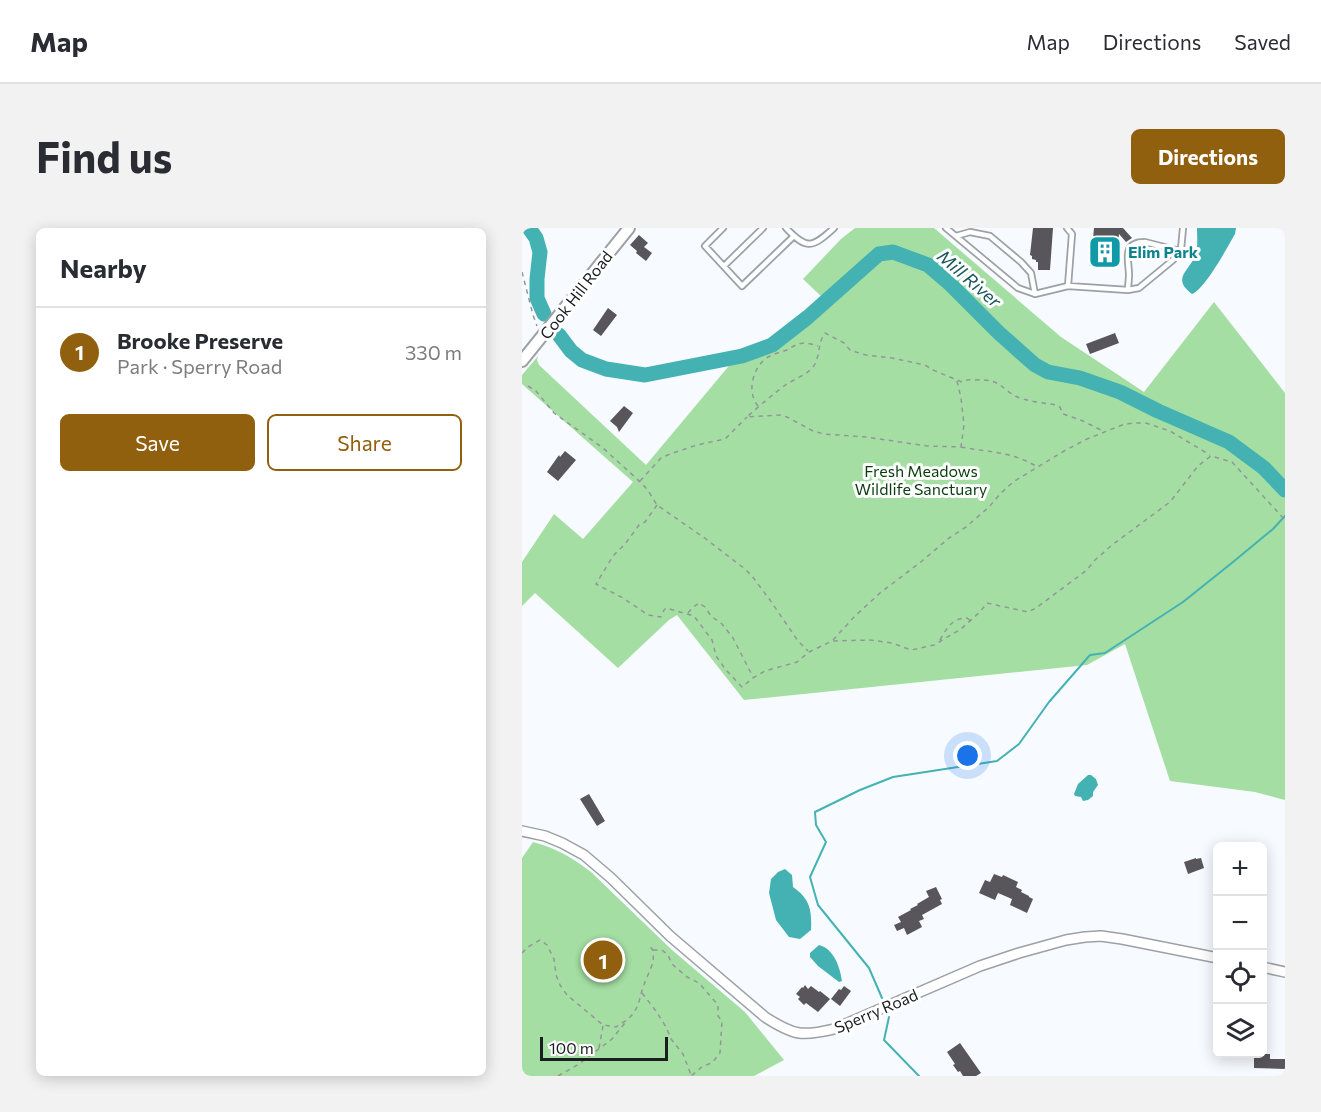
<!DOCTYPE html>
<meta charset="utf-8">
<style>
:root{--surface:#fff;--page:#f2f2f3;--text:#2b2b33;--muted:#7c7c81;--line:#e1e1e2;--accent:#91600f}
body{margin:0;font-family:Commissioner,sans-serif;background:var(--page);color:var(--text)}
.controls{position:absolute;right:18px;bottom:18px;display:grid;overflow:hidden;border-radius:9px;box-shadow:0 3px 15px #0003}
.controls button{width:54px;height:54px;display:grid;place-items:center;padding:0;border:0;border-bottom:2px solid var(--line);background:var(--surface);color:var(--text);font:30px sans-serif}
.scale{position:absolute;left:18px;bottom:15px;width:128px;box-sizing:border-box;padding-left:6px;border:3px solid #1b1d1f;border-top:0;font-size:16px;line-height:21px;white-space:nowrap;color:#1b1d1f;-webkit-text-stroke:4px #fff;paint-order:stroke}
.you{position:absolute;left:446px;top:528px;width:21px;height:21px;margin:-15px;border:4px solid #fff;border-radius:50%;background:#1a73e8;box-shadow:0 0 0 9px #1a73e833}
.badge{display:grid;place-items:center;width:39px;height:39px;border-radius:50%;background:var(--accent);color:#fff;font-size:20px;font-weight:700}
.pin{position:absolute;translate:-50% -50%;border:3px solid #fff;box-shadow:0 2px 6px #0006}
.list{margin:0;padding:0;list-style:none}
h2{display:flex;justify-content:space-between;align-items:center;height:78px;margin:0;padding:0 24px;font-size:26px}
h2 small{font-size:20px;font-weight:400;color:var(--muted)}
.list li{display:grid;grid-template-columns:39px 1fr auto;gap:18px;align-items:center;box-sizing:border-box;height:90px;padding:0 24px;border-top:2px solid var(--line)}
.list b{display:block;font-size:22px;white-space:nowrap}
.list p{margin:0;font-size:20px;white-space:nowrap;color:var(--muted)}
.list em{font-size:20px;font-style:normal;color:var(--muted)}
.actions{display:flex;gap:12px;padding:18px 24px}
.actions a{flex:1;padding:14px 0;border:2px solid var(--accent);border-radius:9px;text-align:center;font-size:21px;color:var(--accent)}
.actions .main{background:var(--accent);color:#fff}
.icon{flex:none;width:33px;height:33px;fill:none;stroke:currentColor;stroke-width:2;stroke-linecap:round;stroke-linejoin:round}
.map{position:relative;flex:none;width:763px;height:848px;overflow:hidden;border-radius:9px}
header{display:flex;align-items:center;gap:36px;box-sizing:border-box;height:84px;padding:0 30px;background:var(--surface);border-bottom:2px solid var(--line)}
header strong{font-size:28px}
nav{display:flex;gap:33px;margin-inline-start:auto;font-size:21px}
.intro{display:flex;align-items:center;justify-content:space-between;box-sizing:border-box;height:144px;padding:0 36px}
h1{margin:0;font-size:42px}
.button{padding:15px 27px;border-radius:9px;background:var(--accent);color:#fff;font-size:21px;font-weight:700}
main{display:flex;gap:36px;padding:0 36px}
aside{flex:1;background:var(--surface);border-radius:9px;box-shadow:0 3px 15px #0003}
.map>svg:first-child{display:block}
.green{fill:#a4dea3}
.water{fill:#44b2b3}
.lines{fill:none;stroke-linecap:round;stroke-linejoin:round}
.stream{stroke:#44b2b3;stroke-width:2}
.river{stroke:#44b2b3;stroke-width:15}
.building{fill:#58555b}
.service-casing{stroke:#9ba1a7;stroke-width:8}
.minor-casing{stroke:#9ba1a7;stroke-width:12}
.tertiary-casing{stroke:#9ba1a7;stroke-width:14}
.path{stroke:#939699;stroke-width:1.5;stroke-dasharray:4.5 4.5;stroke-linecap:butt}
.service{stroke:#fff;stroke-width:4.5}
.minor{stroke:#fff;stroke-width:9}
.tertiary{stroke:#fff;stroke-width:10}
.labels{text-anchor:middle;stroke-width:6;stroke-linejoin:round;paint-order:stroke}
.culture-label{font-size:16px;font-weight:bold;fill:#0d838f;stroke:#fff;text-anchor:start}
.street-label{font-size:16px;fill:#1b1d1f;stroke:#fff}
.park-label{font-size:16px;fill:#093d0d;stroke:#fff}
.water-label{font-size:18px;font-style:italic;fill:#195758;stroke:#fff}
</style>
<header>
<strong>Map</strong>
<nav><a>Map</a><a>Directions</a><a>Saved</a></nav>
</header>
<div class="intro"><h1>Find us</h1><a class="button">Directions</a></div>
<main>
<aside>
<h2>Nearby<small></small></h2>
<ul class="list">
<li><span class="badge">1</span><div><b>Brooke Preserve</b><p>Park · Sperry Road</p></div><em>330 m</em></li>
</ul>
<div class="actions"><a class="main">Save</a><a>Share</a></div>
</aside>
<div class="map">
<svg width="763" height="848" viewBox="0 0 763 848">
<rect width="100%" height="100%" fill="#f7fbff"/>
<!-- green -->
<path class="green" d="M333 0H412L539 109 622 164 692 74 763 165V572L733 564 648 553 603 416 565 437 222 472 155 387 147 392 96 440 13 365 0 378V334L32 286 61 311 111 254 0 156V147L16 128 15 132 17 137 124 237 211 133 223 122 263 104 302 71 281 51 319 11Z
M11 614C34 620 51 630 69 644L150 722 223 784 262 832 232 848H0V630Z"/>
<!-- water -->
<path class="water" d="M675 0H714L713 6C705 20 683 61 670 66 648 49 669 43 674 25 676 17 675 8 675 0Z
M566 547H569L574 551 576 557 571 564V568L566 572 561 573 559 569 553 568 552 566 556 556Z
M263 641 270 647 271 659C288 671 290 682 289 702L278 711 267 709 254 692 247 665 249 651 256 644Z
M297 717C312 721 318 739 320 753L317 754 296 738 288 729V725Z"/>
<g class="lines">
<!-- stream -->
<path class="stream" d="M360 770 347 740 296 677 288 649 304 614 294 597 293 584 338 562 371 549 475 533 497 516 527 474 568 427 583 425 661 374 711 334 751 301 763 288
M367 789 362 812 397 848"/>
<!-- river -->
<path class="river" d="M7 0 14 10 18 24 15 51V70L22 86
M37 107 49 123 60 132 84 141 123 147 220 128 250 117 286 89 357 26 371 24 406 37 427 55 477 105 513 137 526 144 558 150 598 164 636 183 707 214 742 240 763 262"/>
</g>
<!-- building -->
<path class="building" d="M511 0H531L528 42H516V34H514V32L510 31V28L508 27Z
M572 0H601L610 10 604 14 597 6 594 35 569 33Z
M117 7 126 15 122 19 130 25 124 33 114 25 115 23 108 17Z
M86 80 95 87 79 108 71 102Z
M593 105 597 115 568 126 564 116Z
M102 178 111 185 97 204 95 199 88 193Z
M43 223 54 232 36 253 25 244 37 227 38 229Z
M67 566 83 593 75 598 58 571Z
M674 630V631L679 630 682 640 666 646 662 634Z
M472 646 480 649 481 647 496 654 494 659 500 662 499 664 507 668V669L511 671 505 685 488 677 490 671 476 665 473 672 457 665 463 652 468 654Z
M414 659 420 671 418 672 420 676 400 687 402 691 397 693 400 699 385 707 382 700 375 703 372 697 379 694 376 689 389 682 388 681 396 677 395 676 407 669 404 663Z
M283 757 286 761 289 758 297 764 298 763 308 771 296 784 284 775 282 777 276 771 278 769 274 766 280 759 281 760Z
M322 758 329 763 318 778 309 771 317 761 319 762Z
M438 815 459 845 454 848H441L438 843 436 844 431 837 433 836 425 824Z
M732 826H748V831H763V841L732 840Z"/>
<g class="lines">
<defs>
<path id="service" d="M201 0 183 18 220 58 272 8
M264 0C285 22 290 20 312 0
M424 0 496 60 513 66 546 58
M545 0 550 6 546 58 606 62 617 60 651 32 656 26 659 21 661 0
M434 8 448 4 468 8 499 34 509 45 513 66
M202 38 241 0
M606 62C606 57 607 52 607 47 607 32 599 14 623 14L658 23"/>
<path id="minor" d="M0 603 23 608 40 615 62 627 89 650 148 708 243 789C271 807 279 809 312 801L458 738 497 725 544 712 563 709 579 708 600 711 696 730
M740 739 763 744"/>
<path id="tertiary" d="M0 133 107 0"/>
</defs>
<!-- service casing -->
<use href="#service" class="service-casing"/>
<!-- minor casing -->
<use href="#minor" class="minor-casing"/>
<!-- tertiary casing -->
<use href="#tertiary" class="tertiary-casing"/>
<!-- path -->
<path class="path" d="M0 44 11 87 15 98
M435 153 439 170 442 197 439 219 405 218 344 209 302 206 291 203 265 189 259 187 225 189C237 178 249 168 262 158 271 151 287 147 293 136 298 126 296 114 303 105L322 115 328 122 334 124 344 127 370 130 403 137 411 142 440 154C445 151 448 152 454 152 482 150 480 165 501 171 511 174 523 175 534 177L538 179 541 186 561 193 583 204
M6 158 14 163 32 185 81 220 115 251 125 261 135 277 184 311 223 341 230 348 248 372 276 413 286 423
M236 178C226 166 229 146 240 134 246 127 256 125 265 122 270 119 276 115 282 115 287 115 292 117 296 118
M439 219C465 224 493 224 515 239
M118 253 139 230 148 226 175 217 203 211 225 189
M135 277 123 294 117 297 103 316 91 328 74 356 101 370 126 387 139 389 142 382 144 380 172 388 190 412 194 428 204 442 220 459 231 450 243 443 275 434 287 424 310 413 348 412 370 415 389 422 412 417 439 401 458 384 465 375 506 384 514 380 565 342 573 332 590 317 648 274 676 238 689 228 710 234 763 292
M166 385 170 380 177 375 183 379 189 388 200 396 211 410 231 449
M311 412 333 388 358 365 400 333 427 310 444 299 467 279 478 266 491 254 542 223 565 211 600 197 611 195H624L648 203 688 227
M418 412C425 400 430 390 445 390L449 393
M131 722H140L146 727 150 736 165 749 177 755 196 777V788L200 793 198 825 190 835 181 838 169 848
M0 725 6 719 18 712 25 717 32 731 34 747 38 757 45 767 81 797 94 799C100 795 108 791 112 784 118 776 118 766 122 757 125 747 133 736 131 725 131 721 130 721 127 717
M120 765 134 783 144 799 149 811 161 826 169 847
M77 820 81 798
M36 848 57 836 90 811 103 795"/>
<!-- service -->
<use href="#service" class="service"/>
<!-- minor -->
<use href="#minor" class="minor"/>
<!-- tertiary -->
<use href="#tertiary" class="tertiary"/>
</g>
<!-- icons -->
<defs>
<symbol id="building-square" viewBox="-11 -11 22 22"><rect x="-9" y="-9" width="18" height="18" rx="4" fill="#0f9aa8" stroke="#fff"/><path d="M-4-6H4V6H1V3H-1V6H-4ZM-2.5-4.3h1.7v1.8h-1.7ZM.8-4.3h1.7v1.8H.8ZM-2.5-1h1.7V.8h-1.7ZM.8-1h1.7V.8H.8Z" fill="#fff"/></symbol>
</defs>
<g fill-rule="evenodd">
<use href="#building-square" x="564" y="5" width="38" height="38"/>
</g>
<g class="labels">
<!-- culture labels -->
<g class="culture-label">
<text x="606" y="30">Elim Park</text>
</g>
<!-- street labels -->
<g class="street-label">
<text transform="translate(54 67) rotate(-52)" y="6">Cook Hill Road</text>
<text transform="translate(354 783) rotate(-23)" y="6">Sperry Road</text>
</g>
<!-- park labels -->
<g class="park-label">
<text x="399" y="249">Fresh Meadows<tspan x="399" dy="18">Wildlife Sanctuary</tspan></text>
</g>
<!-- water labels -->
<g class="water-label">
<text transform="translate(447 51) rotate(41)" y="6">Mill River</text>
</g>
</g>
</svg>
<div class="controls">
<button>+</button>
<button>−</button>
<button><svg class="icon" aria-label="locate" viewBox="0 0 24 24"><circle cx="12" cy="12" r="6"/><path d="M12 2v4M12 18v4M2 12h4M18 12h4"/></svg></button>
<button><svg class="icon" aria-label="layers" viewBox="0 0 24 24"><path d="M12 4l9 5-9 5-9-5zM3 14l9 5 9-5"/></svg></button>
</div>
<div class="scale">100 m</div>
<div class="you"></div>
<div class="pin badge" style="left:81px;top:732px">1</div>
</div>
</main>
